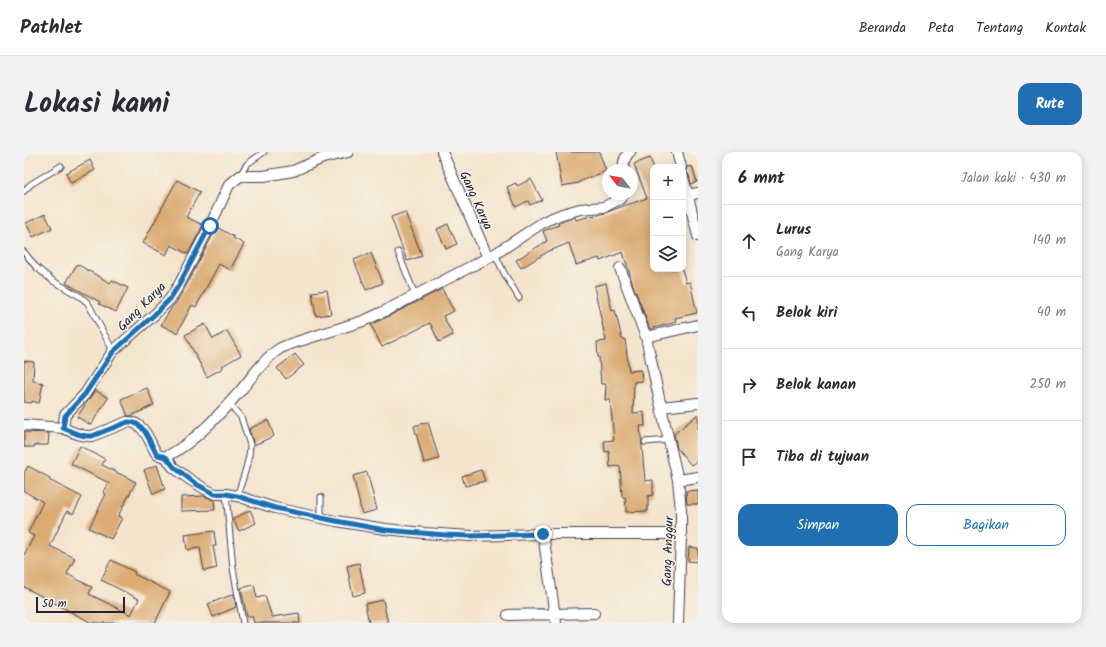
<!DOCTYPE html>
<html lang="id">
<meta charset="utf-8">
<style>
:root{--surface:#fff;--page:#f2f2f3;--text:#2b2b33;--muted:#7c7c81;--line:#e1e1e2;--accent:#1f6fb2}
body{margin:0;font-family:Kalam,sans-serif;background:var(--page);color:var(--text)}
.controls{position:absolute;right:12px;top:12px;display:grid;overflow:hidden;border-radius:8px;box-shadow:0 2px 10px #0003}
.controls button{width:36px;height:36px;display:grid;place-items:center;padding:0;border:0;border-bottom:1px solid var(--line);background:var(--surface);color:var(--text);font:20px sans-serif}
.compass{position:absolute;left:578px;top:12px;width:36px;height:36px;border-radius:50%;background:var(--surface);box-shadow:0 2px 10px #0003;rotate:301deg}
.scale{position:absolute;left:12px;bottom:10px;width:89px;box-sizing:border-box;padding-left:4px;border:2px solid #22223b;border-top:0;font-size:11px;line-height:14px;white-space:nowrap;color:#22223b;-webkit-text-stroke:3px #f7f3e8;paint-order:stroke}
.stop{position:absolute;width:12px;height:12px;margin:-9px;border:3px solid #1f6fb2;border-radius:50%;background:#fff}
.stop.end{background:#1f6fb2;border-color:#fff;box-shadow:0 1px 4px #0008}
.list{margin:0;padding:0;list-style:none}
h2{display:flex;justify-content:space-between;align-items:center;height:52px;margin:0;padding:0 16px;font-size:17px}
h2 small{font-size:13px;font-weight:400;color:var(--muted)}
.list li{display:grid;grid-template-columns:26px 1fr auto;gap:12px;align-items:center;box-sizing:border-box;height:72px;padding:0 16px;border-top:1px solid var(--line)}
.list b{display:block;font-size:15px;white-space:nowrap}
.list p{margin:0;font-size:13px;white-space:nowrap;color:var(--muted)}
.list em{font-size:13px;font-style:normal;color:var(--muted)}
.actions{display:flex;gap:8px;padding:12px 16px}
.actions a{flex:1;padding:9px 0;border:1px solid var(--accent);border-radius:12px;text-align:center;font-size:14px;color:var(--accent)}
.actions .main{background:var(--accent);color:#fff}
.icon{flex:none;width:22px;height:22px;fill:none;stroke:currentColor;stroke-width:2;stroke-linecap:round;stroke-linejoin:round}
.map{position:relative;flex:none;width:674px;height:471px;overflow:hidden;border-radius:12px}
header{display:flex;align-items:center;gap:24px;box-sizing:border-box;height:56px;padding:0 20px;background:var(--surface);border-bottom:1px solid var(--line)}
header strong{font-size:19px}
nav{display:flex;gap:22px;margin-inline-start:auto;font-size:14px}
.intro{display:flex;align-items:center;justify-content:space-between;box-sizing:border-box;height:96px;padding:0 24px}
h1{margin:0;font-size:28px}
.button{padding:10px 18px;border-radius:12px;background:var(--accent);color:#fff;font-size:14px;font-weight:700}
main{display:flex;gap:24px;padding:0 24px}
aside{flex:1;background:var(--surface);border-radius:12px;box-shadow:0 2px 10px #0003}
.map>svg:first-child{display:block}
.building{fill:#dbab72}
.lines{fill:none;stroke-linecap:round;stroke-linejoin:round}
.service-casing{stroke:#423f51;stroke-width:7}
.minor-casing{stroke:#423f51;stroke-width:12}
.service{stroke:#fff;stroke-width:5}
.minor{stroke:#fff;stroke-width:10}
.route{stroke:#1f6fb2;stroke-width:5}
.labels{text-anchor:middle;stroke-width:3;stroke-linejoin:round;paint-order:stroke}
.street-label{font-size:13px;fill:#22223b;stroke:#f7f3e8}
</style>
<header>
<strong>Pathlet</strong>
<nav><a>Beranda</a><a>Peta</a><a>Tentang</a><a>Kontak</a></nav>
</header>
<div class="intro"><h1>Lokasi kami</h1><a class="button">Rute</a></div>
<main>
<div class="map">
<svg width="674" height="471" viewBox="0 0 674 471">
<rect width="100%" height="100%" fill="#f7f3e8"/>
<filter id="ink" filterUnits="userSpaceOnUse"><feTurbulence type="fractalNoise" baseFrequency=".025" numOctaves="2"/><feDisplacementMap in="SourceGraphic" scale="8" xChannelSelector="R" yChannelSelector="G"/><feConvolveMatrix kernelMatrix="1 2 1 2 8 2 1 2 1" color-interpolation-filters="sRGB"/></filter>
<filter id="wash" filterUnits="userSpaceOnUse"><feTurbulence type="fractalNoise" baseFrequency=".012" numOctaves="4" result="noise"/><feDisplacementMap in="SourceGraphic" scale="16" xChannelSelector="R" yChannelSelector="G"/><feGaussianBlur stdDeviation="0.9" result="paint"/><feColorMatrix in="noise" values="0 0 0 0 0 0 0 0 0 0 0 0 0 0 0 0 0 1.4 0 .05"/><feComposite in="paint" operator="in"/></filter>
<g filter="url(#wash)">
<rect width="100%" height="100%" fill="#f4e4cc"/>
<g id="blocks">
<!-- building -->
<path class="building" d="M532 0H575L582 19 555 30V31L538 34Z
M626 6 629 14V117H658L662 131 666 130 673 161 651 166 652 170 626 177 609 133 599 100 576 109 575 106 552 113 545 91 525 99 497 116 492 108 523 89 519 79 535 73 534 71 551 65 552 68 571 63V64L581 61 591 57 623 46 610 12Z
M66 8 71 18 47 31 42 21Z
M668 14 673 30 667 32 665 23 662 19 663 15Z
M507 27 518 48 506 53 504 49 492 55 483 35 492 31 493 34Z
M153 28 176 40 162 65 179 73 164 102 147 93 142 103 119 91Z
M381 60 398 104 383 109 367 65Z
M21 62 28 76 9 85 2 71Z
M424 72 433 92 422 97 413 77Z
M193 75 210 85 209 86 220 92 206 118 195 112 172 155 168 153 153 181 137 173 148 155 152 151 162 134Z
M347 101 359 131 342 138 330 108Z
M53 112 86 131 88 128 104 136 92 160 75 152 76 150 42 131Z
M582 131 588 159 591 158 598 187H601L605 219 617 218 618 229 610 230 609 261 620 260 621 274H616L621 329 629 328V343L624 344V359L602 360 601 345H598L596 314 586 315 585 299 581 300 580 289 590 288 586 248H581L582 232H577L575 205H574L573 190 582 189 570 134Z
M418 137 430 159 419 164 429 183 415 190 406 171 358 195 347 173Z
M303 138 307 162 292 164 288 140Z
M181 172 189 187 203 179 217 203 198 214 199 216 183 225 161 183Z
M271 202 280 213 262 227 253 216Z
M0 209 10 210 9 229 19 231 15 251 8 249V251L0 250Z
M123 236 130 253 107 264H104L97 247Z
M71 238 84 246 67 273 53 265Z
M674 262V308L667 313 653 296 650 282Z
M244 268 250 284 230 293 225 277Z
M404 270 415 307 400 311 390 274Z
M0 280 25 281 24 293H11L10 295H0Z
M56 294 81 307 78 313 112 330 94 364 98 366 87 387 65 376 82 342 79 341 85 331 47 312Z
M133 313 141 337 129 342 120 318Z
M4 314 26 326 25 328 58 345 49 362 43 359 26 394 51 406 43 422 68 435 65 442 107 463 115 447 77 428 87 408 111 420 110 422 146 440 131 471H68L0 435V403L10 384 4 381 19 350 0 339V321Z
M457 318 461 329 441 334 438 324Z
M343 320 353 358 338 362 329 324Z
M674 338V352H663L662 339Z
M180 344 190 348 191 358 157 359V345Z
M226 358 232 371 215 379 209 367Z
M190 379 192 394H189L193 416 180 419 176 396 163 398 161 383Z
M665 395 674 396V410L664 409Z
M335 411 341 441 329 444 323 414Z
M230 433 233 446 241 444 248 465 275 461 276 471H230L228 464 223 465 217 436Z
M210 442 212 455 189 465 184 452Z
M359 448 364 471H345L341 452Z"/>
</g>
</g>
<g filter="url(#ink)">
<use href="#blocks" fill-opacity="0" stroke="#423f51" stroke-width="1"/>
<g class="lines">
<defs>
<path id="service" d="M216 23 223 12 240 0
M0 39 7 32 37 14
M0 100 12 115 29 129 57 145 64 151 89 199
M374 100 391 143
M471 102 480 121 495 146
M205 252 217 265 226 293C226 309 218 329 213 344
M621 290 645 288
M202 342 209 416 219 471
M297 365V345"/>
<path id="minor" d="M418 0 464 106
M653 0 657 15
M600 18C599 11 600 5 606 0
M659 25 674 84
M663 43 674 41
M596 116 622 185
M674 173 622 185 637 255 654 328 674 325
M637 255 674 251
M0 273 39 276 41 263 61 242 89 199 130 163 146 147 156 131 186 74 205 33 216 24H240L269 19 299 6 324 0
M39 276C48 280 58 285 68 284L103 270C120 269 125 289 132 301L134 303 142 305C172 289 195 263 217 238 229 224 240 207 255 197 258 195 262 194 266 192L339 169 359 160 471 102 521 69 538 62 556 57 580 55 596 47 600 42
M142 305 149 315 165 327 181 337 191 342H202L213 344 251 356 312 369 361 377 400 381 446 384 519 382H657
M519 382 532 471
M484 463 570 461
M654 471 657 382V358L654 328"/>
</defs>
<!-- service casing -->
<use href="#service" class="service-casing"/>
<!-- minor casing -->
<use href="#minor" class="minor-casing"/>
<!-- service -->
<use href="#service" class="service"/>
<!-- minor -->
<use href="#minor" class="minor"/>
</g>
</g>
<g class="lines" filter="url(#ink)">
<!-- route -->
<path class="route" d="M186 74 156 131 146 147 130 163 89 200 61 242 41 264 39 276C48 280 58 285 68 284L104 270C120 269 125 289 132 301L134 303 142 305 150 315 172 332 191 342H202L213 344 251 356 312 369 361 378 422 383 446 384 519 382"/>
</g>
<g class="labels">
<!-- street labels -->
<g class="street-label">
<text transform="translate(453 48) rotate(66)" y="5">Gang Karya</text>
<text transform="translate(117 154) rotate(-45)" y="5">Gang Karya</text>
<text transform="translate(643 399) rotate(-88)" y="5">Gang Anggur</text>
</g>
</g>
</svg>
<div class="controls">
<button>+</button>
<button>−</button>
<button><svg class="icon" aria-label="layers" viewBox="0 0 24 24"><path d="M12 4l9 5-9 5-9-5zM3 14l9 5 9-5"/></svg></button>
</div>
<svg class="compass" viewBox="-18 -18 36 36"><path d="M0-13l5 13h-10z" fill="#e53935"/><path d="M0 13l5-13h-10z" fill="#7c7c81"/></svg>
<div class="scale">50 m</div>
<div class="stop" style="left:186px;top:74px"></div>
<div class="stop end" style="left:519px;top:382px"></div>
</div>
<aside>
<h2>6 mnt<small>Jalan kaki · 430 m</small></h2>
<ul class="list">
<li><svg class="icon" aria-label="ahead" viewBox="0 0 24 24"><path d="M12 20V5M6 11l6-6 6 6"/></svg><div><b>Lurus</b><p>Gang Karya</p></div><em>140 m</em></li>
<li><svg class="icon" aria-label="left" viewBox="0 0 24 24"><path d="M17 20v-9H6M10 6l-5 5 5 5"/></svg><div><b>Belok kiri</b></div><em>40 m</em></li>
<li><svg class="icon" aria-label="right" viewBox="0 0 24 24"><path d="M7 20v-9h11M14 6l5 5-5 5"/></svg><div><b>Belok kanan</b></div><em>250 m</em></li>
<li><svg class="icon" aria-label="arrive" viewBox="0 0 24 24"><path d="M6 21V4h12l-3 4 3 4H6"/></svg><div><b>Tiba di tujuan</b></div></li>
</ul>
<div class="actions"><a class="main">Simpan</a><a>Bagikan</a></div>
</aside>
</main>
